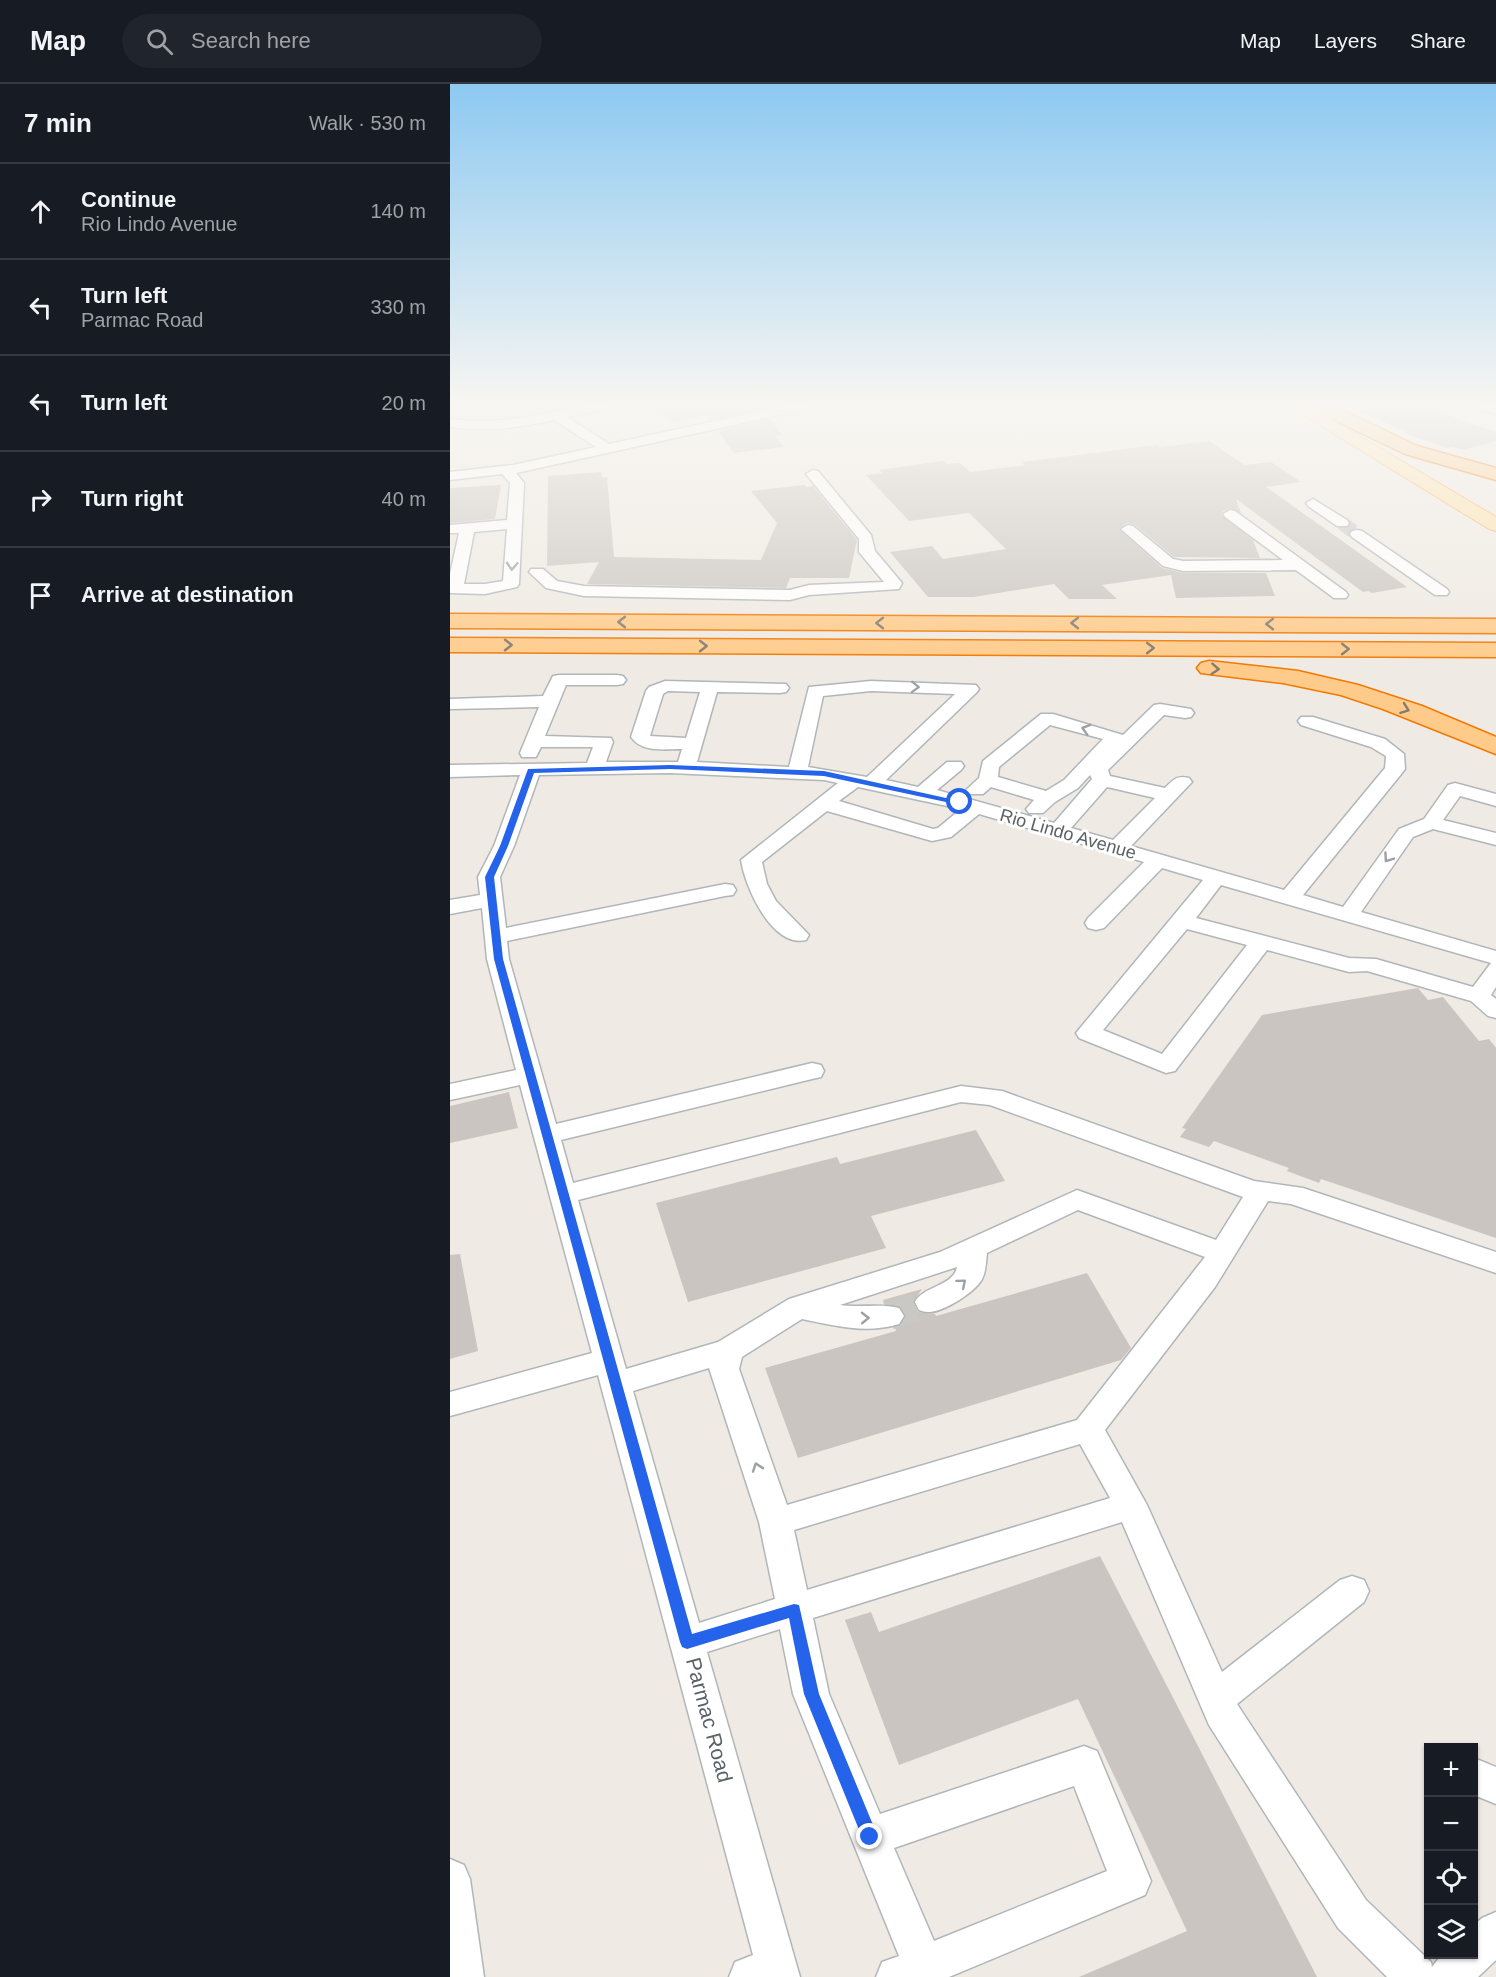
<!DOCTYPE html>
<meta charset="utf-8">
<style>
:root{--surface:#171b24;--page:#20242c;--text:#f1f3f6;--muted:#9ea1a6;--line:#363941}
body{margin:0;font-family:Helvetica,sans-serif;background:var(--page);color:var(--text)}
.controls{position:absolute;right:18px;bottom:18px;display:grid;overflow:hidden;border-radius:0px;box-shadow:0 2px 4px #0004}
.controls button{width:54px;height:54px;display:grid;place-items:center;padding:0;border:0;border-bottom:2px solid var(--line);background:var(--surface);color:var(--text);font:30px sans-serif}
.stop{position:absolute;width:18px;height:18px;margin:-14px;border:4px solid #2563eb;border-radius:50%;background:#fff}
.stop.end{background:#2563eb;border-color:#fff;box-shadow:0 2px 6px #0008}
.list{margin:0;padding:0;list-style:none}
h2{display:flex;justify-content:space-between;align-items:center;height:78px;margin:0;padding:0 24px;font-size:26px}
h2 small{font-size:20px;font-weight:400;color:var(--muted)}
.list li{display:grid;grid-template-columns:39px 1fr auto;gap:18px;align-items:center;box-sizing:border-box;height:96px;padding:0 24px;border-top:2px solid var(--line)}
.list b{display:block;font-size:22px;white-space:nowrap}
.list p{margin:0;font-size:20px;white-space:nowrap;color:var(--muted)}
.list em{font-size:20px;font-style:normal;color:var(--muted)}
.icon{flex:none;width:33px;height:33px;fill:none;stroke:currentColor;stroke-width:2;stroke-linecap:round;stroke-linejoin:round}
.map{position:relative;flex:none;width:1046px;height:1893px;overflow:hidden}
header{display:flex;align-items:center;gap:36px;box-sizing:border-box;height:84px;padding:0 30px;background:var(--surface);border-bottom:2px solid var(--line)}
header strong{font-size:28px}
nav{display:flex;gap:33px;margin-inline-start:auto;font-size:21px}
.search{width:420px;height:54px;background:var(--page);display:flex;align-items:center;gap:15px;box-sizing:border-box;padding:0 21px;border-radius:33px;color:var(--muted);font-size:22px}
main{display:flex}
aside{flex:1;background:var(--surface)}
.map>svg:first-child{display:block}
.building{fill:#cac5c0}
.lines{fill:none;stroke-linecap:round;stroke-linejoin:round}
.minor-tunnel-far1{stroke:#cac8c4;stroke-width:14;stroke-dasharray:14 7;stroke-linecap:butt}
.minor-tunnel{stroke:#cac8c4;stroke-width:28;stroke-dasharray:28 14;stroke-linecap:butt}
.minor-casing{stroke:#b1b6b9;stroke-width:3}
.major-casing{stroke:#f9ab52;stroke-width:2}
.highway-casing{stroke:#f37900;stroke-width:3}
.minor{fill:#fff;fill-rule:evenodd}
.major{fill:#ffe1a9;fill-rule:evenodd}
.highway{fill:#ffcb8b;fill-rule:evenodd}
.oneway{stroke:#9da1a3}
.oneway2{stroke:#847c6e}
.route{fill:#2563eb}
.labels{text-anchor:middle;stroke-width:6;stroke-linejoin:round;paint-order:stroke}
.street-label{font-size:18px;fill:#5b6265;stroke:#fff}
.near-street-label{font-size:21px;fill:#5b6265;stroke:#fff}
</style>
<header>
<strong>Map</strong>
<div class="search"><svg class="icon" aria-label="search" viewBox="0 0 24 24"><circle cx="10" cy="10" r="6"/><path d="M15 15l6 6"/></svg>Search here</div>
<nav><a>Map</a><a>Layers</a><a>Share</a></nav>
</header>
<main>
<aside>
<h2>7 min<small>Walk · 530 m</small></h2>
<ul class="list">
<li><svg class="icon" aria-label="ahead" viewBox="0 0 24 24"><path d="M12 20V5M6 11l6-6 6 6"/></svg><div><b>Continue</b><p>Rio Lindo Avenue</p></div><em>140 m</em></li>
<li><svg class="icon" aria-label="left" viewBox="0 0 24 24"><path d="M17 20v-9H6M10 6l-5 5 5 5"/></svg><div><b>Turn left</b><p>Parmac Road</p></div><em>330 m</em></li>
<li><svg class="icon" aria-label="left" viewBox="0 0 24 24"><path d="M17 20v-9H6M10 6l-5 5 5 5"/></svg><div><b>Turn left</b></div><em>20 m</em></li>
<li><svg class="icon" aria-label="right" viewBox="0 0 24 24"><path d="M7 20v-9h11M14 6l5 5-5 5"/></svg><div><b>Turn right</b></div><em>40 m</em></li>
<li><svg class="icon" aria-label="arrive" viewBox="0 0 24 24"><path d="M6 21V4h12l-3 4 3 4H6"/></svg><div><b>Arrive at destination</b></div></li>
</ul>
</aside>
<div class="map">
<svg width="1046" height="1893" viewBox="0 0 1046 1893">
<rect width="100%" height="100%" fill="#efeae3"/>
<!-- building -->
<path class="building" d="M188 318H307L312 325 260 336 257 331 224 338Z
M940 318H958L1046 348V357L1013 366 1003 363 997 364 954 349 958 348 906 327Z
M320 335 332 351 325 352 334 363 284 369 268 347Z
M759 357 794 381 821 378 851 398 816 403 957 503 922 509 918 507 913 508 786 415 791 429 780 424 772 428 771 431 803 456 810 474 724 473 684 440 677 439 669 445 712 484 733 489H816L825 512 726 514 721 491 652 501 667 515H619L604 500 524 513H478L440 468 482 462 493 475 556 465 519 429 459 437 416 391 432 389 429 386 493 377 496 380 510 379 520 388 575 381 572 378 707 361 710 363Z
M151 388 152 394 157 393 164 473 311 476 327 439 301 407 354 401 357 403 363 402 407 456 399 494H340L336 504 137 500 149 478 97 482 98 392Z
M51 401 45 435 0 439V404Z
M968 904 978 916 993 913 1029 957 1039 955 1046 964V1154L871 1095 869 1099 837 1087 839 1084 764 1057 759 1063 730 1053 736 1045 732 1044 812 931Z
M59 1008 68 1044 0 1059V1022Z
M526 1046 555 1097 421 1132 436 1164 238 1218 206 1119 387 1073 390 1080Z
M10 1170 28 1267 0 1275V1171Z
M637 1189 681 1264 671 1276 348 1374 315 1284 446 1247 445 1243 451 1241 456 1231 449 1222 434 1220 433 1216 472 1205 463 1219 468 1228 485 1230 486 1232Z
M650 1472 867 1893H629L737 1847 628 1615 449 1681 395 1536 421 1528 429 1548Z"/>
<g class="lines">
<!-- minor-tunnel-far1 -->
<path class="minor-tunnel-far1" d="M892 439 907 450"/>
<!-- minor-tunnel -->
<path class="minor-tunnel" d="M439 1232 479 1218"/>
<defs>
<path id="minor" d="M149 318H172L170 321 117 333 159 360 353 318H376L370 322 66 389 74 399 69 500 67 503 35 510 0 509V490L9 449H0V441L57 436 60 399 52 390 0 396V388L63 381 146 363 104 336C69 344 36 348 0 343V335C52 342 99 329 149 318ZM57 445 53 497 35 500H14L24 448Z
M1015 318H1034L1046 322V330L1017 321Z
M363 386 368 387 421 451 425 467 452 499 449 505 359 511 340 516 134 512 96 504 79 488 81 485H93L107 497 134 502 340 506 359 501 434 498 409 468V455L356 390Z
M863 415 897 436 899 439 897 442H887L858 422 856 419Z
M780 426 785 427 896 508 898 511 896 514H884L846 486 733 487 713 482 671 445 678 441 683 442 723 475 733 477 833 476 775 433 773 430Z
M907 446 912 447 997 505 999 508 997 511H985L902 453 900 450 902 447Z
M109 591H167L173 592 176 596 173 600 167 601H116L95 652 161 654 163 658 156 678H228L232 665C214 665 192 669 181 653L196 607 199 603 215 597 336 600 339 604 336 608 330 609 267 608 247 678 339 683 359 603 421 597 526 601 529 605 526 609 436 696 468 703 497 678H511L514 682 511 686 487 706 604 739 642 695 640 691 628 704 605 718 593 729H579L576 725 584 716 541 703 533 710H519L516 706 529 694 533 677 591 630H603L673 651 704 621 710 620 741 625 744 629 741 633 735 634 714 631 658 686 660 692 715 704C723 696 727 691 739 694L742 698 681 762 834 806 935 684 936 672 921 663 851 641 848 637 851 633H863L935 655 954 670 955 685 952 689 853 811 893 823 949 745 974 735 998 701 1005 699 1046 710V722L1010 712 993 736 1046 749V761L983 745 963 753 911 828 1046 867V903L1041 911 1046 915V934L1038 932 1021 917 917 887 899 888 817 866 725 987 716 989 629 954 626 949 753 796 712 784 654 844 646 846 638 844 635 839 638 834 694 778 529 730 501 753 482 757 377 727 312 778 317 800 326 817 359 851 356 856C322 864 295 803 291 776L388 699 374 696 220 689 89 691 64 762 50 793 56 844 275 800 283 801 286 806 283 811 275 812 57 857 59 875 106 1040 362 979 371 981 374 987 371 993 362 995 111 1056 123 1099 511 1002 552 1007 804 1097 853 1104 1046 1168V1189L841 1120 818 1117 765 1203 655 1346 697 1421 772 1588 890 1496 902 1492 914 1496 919 1507 914 1518 787 1620 916 1816 981 1878 982 1883 992 1870H1024V1841L1032 1834 1046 1828V1876L1028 1893H937L888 1844 759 1641 672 1438 363 1534 379 1610 430 1730 634 1662 647 1667 701 1797 695 1811 499 1893H426L432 1878 449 1872 343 1610 330 1545 257 1568 350 1893H279L285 1878 303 1871 148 1291 0 1332V1308L142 1269 70 1001 0 1016V1000L66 986 37 875 32 824 0 830V816L30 811 28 793 44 762 70 691 0 693V681L137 679 143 663H91L86 673H72L70 669 89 623 0 625V615L93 612 103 592ZM218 607 250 608 236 654 200 652 213 610ZM421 607 505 610 417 693 358 683 373 612ZM600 641 653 655 614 696 596 707 548 693 549 683ZM408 703 511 725 488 744 483 745 389 717ZM657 703 705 714 663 756 621 744ZM771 801 1041 879 1023 903 926 875 899 874 746 834ZM737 845 797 861 712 970 653 946ZM511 1018 540 1021 793 1113 766 1156 627 1106 490 1168 339 1215 268 1258 176 1285 128 1116ZM628 1126 755 1173 627 1336 337 1421 289 1285 292 1273 352 1235C385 1242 417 1250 449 1240L454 1232 449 1224C431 1219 410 1224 390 1221L507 1183C504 1202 473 1202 465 1218L469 1226C472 1227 475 1228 478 1228 492 1229 528 1207 533 1193 536 1186 536 1177 537 1169ZM259 1284 309 1438 325 1515 249 1539 183 1307ZM630 1360 660 1414 357 1506 344 1446ZM624 1702 657 1787 484 1857 444 1764Z
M1024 1674 1046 1683V1720L1024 1711Z
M0 1775 14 1781 20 1795 34 1893H0Z"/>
<path id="major" d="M832 318H852L1046 433V447L1039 445Z"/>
<path id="highway" d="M839 318H866L892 326 967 362 1046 384V396L955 370 880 334 842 322Z
M0 530 1046 535V549L0 544Z
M0 554 1046 559V573L0 568Z
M759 577 848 587 908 601 972 622 1046 653V670L933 625 891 611 833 599 751 589 747 584 751 579Z"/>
</defs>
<!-- minor casing -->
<use href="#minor" class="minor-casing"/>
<!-- major casing -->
<use href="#major" class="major-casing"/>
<!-- highway casing -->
<use href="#highway" class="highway-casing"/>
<!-- minor -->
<use href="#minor" class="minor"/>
<!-- major -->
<use href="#major" class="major"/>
<!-- highway -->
<use href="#highway" class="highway"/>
</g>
<!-- one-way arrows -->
<defs><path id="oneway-chevron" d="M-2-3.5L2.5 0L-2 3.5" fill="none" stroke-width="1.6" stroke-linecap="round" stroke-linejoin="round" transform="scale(1.5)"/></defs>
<g class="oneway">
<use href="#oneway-chevron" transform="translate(62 482) rotate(93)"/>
<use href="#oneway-chevron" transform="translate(465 603) rotate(2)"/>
<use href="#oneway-chevron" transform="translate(636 645) rotate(-164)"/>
<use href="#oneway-chevron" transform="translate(938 774) rotate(125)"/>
<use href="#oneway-chevron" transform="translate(512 1199) rotate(-40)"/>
<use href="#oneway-chevron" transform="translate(415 1234) rotate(-1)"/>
<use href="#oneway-chevron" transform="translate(307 1383) rotate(-109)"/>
</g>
<g class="oneway2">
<use href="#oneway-chevron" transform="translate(172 538) rotate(-180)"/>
<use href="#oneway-chevron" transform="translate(430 539) rotate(-180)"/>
<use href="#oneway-chevron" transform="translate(625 539) rotate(-180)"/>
<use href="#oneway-chevron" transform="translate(820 540) rotate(-180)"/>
<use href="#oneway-chevron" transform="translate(58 561)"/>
<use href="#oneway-chevron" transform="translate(253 562)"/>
<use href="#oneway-chevron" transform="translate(700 564)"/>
<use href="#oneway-chevron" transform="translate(895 565)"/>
<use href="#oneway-chevron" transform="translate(765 585) rotate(4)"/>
<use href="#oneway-chevron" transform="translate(955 625) rotate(20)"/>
</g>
<!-- sky -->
<linearGradient id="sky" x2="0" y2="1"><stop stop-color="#8dc9f1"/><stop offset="0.55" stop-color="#f8f6f2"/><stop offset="1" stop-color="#f8f6f2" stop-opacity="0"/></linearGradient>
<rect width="1046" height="583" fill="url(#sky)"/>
<!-- route -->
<path class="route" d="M220 681 374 687 514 718 510 721 374 692 220 685 84 689 58 762 44 793 53 875 242 1550 344 1520 349 1521 369 1610 428 1753 425 1758 420 1760 414 1758 354 1610 339 1534 237 1565 232 1563 230 1558 44 875 35 793 50 762 78 685Z"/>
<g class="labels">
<!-- street labels -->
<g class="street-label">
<text transform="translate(618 750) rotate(16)" y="6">Rio Lindo Avenue</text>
</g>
<!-- near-street labels -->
<g class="near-street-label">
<text transform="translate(259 1636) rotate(75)" y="7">Parmac Road</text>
</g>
</g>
</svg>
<div class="controls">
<button>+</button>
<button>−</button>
<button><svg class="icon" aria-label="locate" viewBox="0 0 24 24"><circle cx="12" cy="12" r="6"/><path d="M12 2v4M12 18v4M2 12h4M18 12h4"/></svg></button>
<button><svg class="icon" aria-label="layers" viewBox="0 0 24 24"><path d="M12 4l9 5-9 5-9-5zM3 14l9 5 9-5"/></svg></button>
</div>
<div class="stop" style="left:510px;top:718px"></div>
<div class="stop end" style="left:420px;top:1753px"></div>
</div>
</main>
